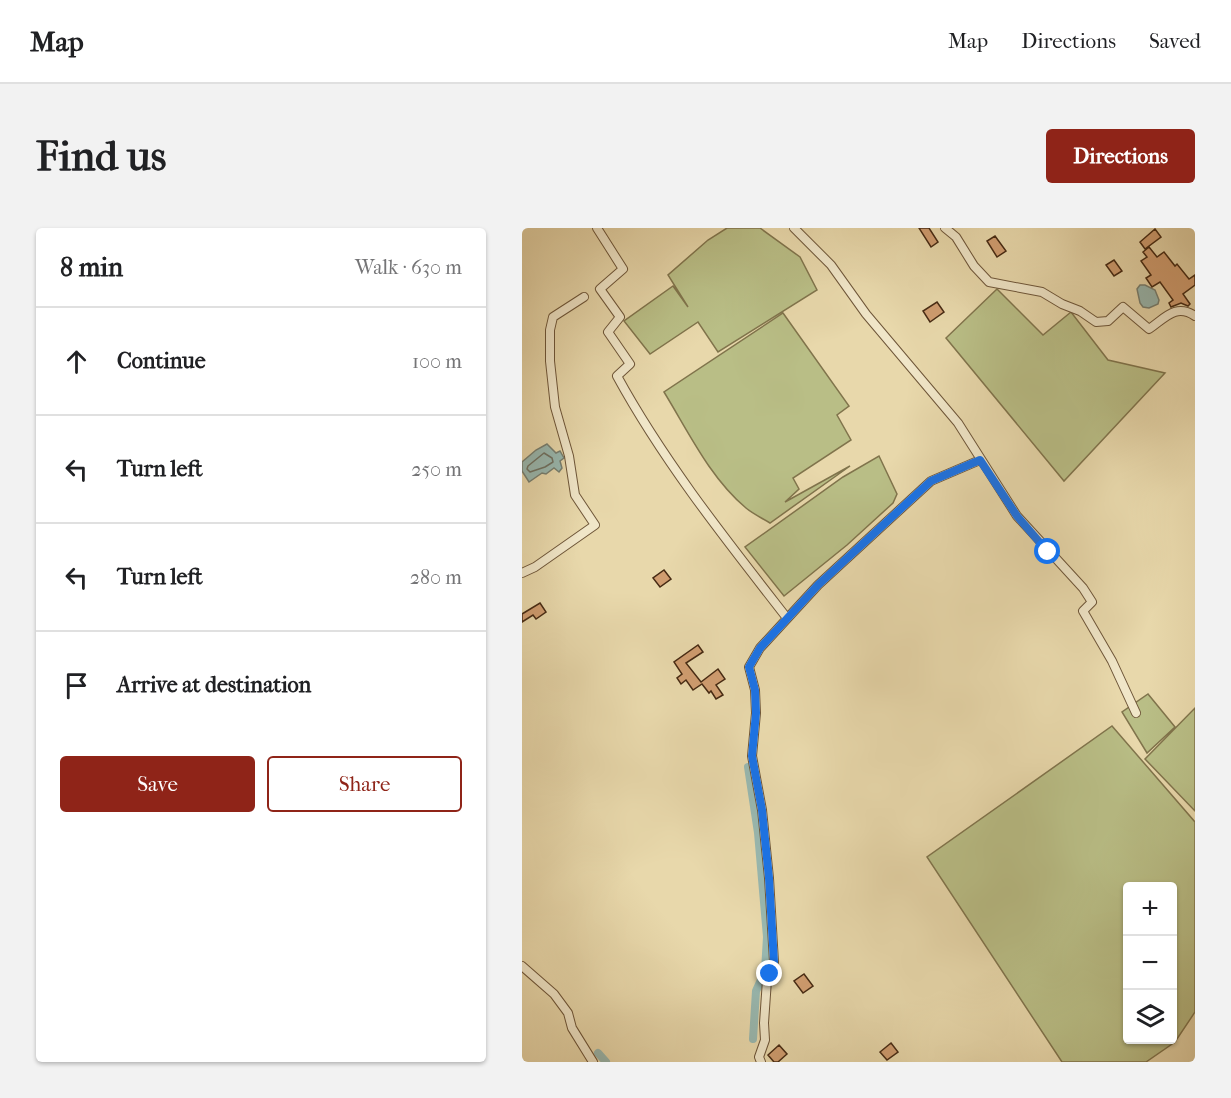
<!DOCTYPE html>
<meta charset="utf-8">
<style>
:root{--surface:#fff;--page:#f2f2f2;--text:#202124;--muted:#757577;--line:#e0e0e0;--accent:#8f2418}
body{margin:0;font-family:"IM FELL French Canon",serif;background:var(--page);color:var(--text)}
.controls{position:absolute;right:18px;bottom:18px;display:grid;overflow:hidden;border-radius:6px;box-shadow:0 2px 4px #0004}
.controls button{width:54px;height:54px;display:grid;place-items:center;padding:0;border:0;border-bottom:2px solid var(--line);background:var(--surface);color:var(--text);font:30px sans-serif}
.stop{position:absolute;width:18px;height:18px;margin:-14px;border:4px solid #1a73e8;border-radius:50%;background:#fff}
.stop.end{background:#1a73e8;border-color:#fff;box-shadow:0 2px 6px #0008}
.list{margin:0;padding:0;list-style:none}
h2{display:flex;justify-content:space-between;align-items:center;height:78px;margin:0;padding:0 24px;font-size:26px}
h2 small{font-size:20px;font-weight:400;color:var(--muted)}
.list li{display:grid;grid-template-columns:39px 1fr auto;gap:18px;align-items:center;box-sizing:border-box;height:108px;padding:0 24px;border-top:2px solid var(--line)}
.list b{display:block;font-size:22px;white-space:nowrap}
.list em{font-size:20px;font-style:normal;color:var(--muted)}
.actions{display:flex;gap:12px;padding:18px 24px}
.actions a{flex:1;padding:14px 0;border:2px solid var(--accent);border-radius:6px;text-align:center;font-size:21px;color:var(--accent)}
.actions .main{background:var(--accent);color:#fff}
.icon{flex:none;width:33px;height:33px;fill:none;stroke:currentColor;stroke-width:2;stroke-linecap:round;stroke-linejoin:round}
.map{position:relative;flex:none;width:673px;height:834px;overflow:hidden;border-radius:6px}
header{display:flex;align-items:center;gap:36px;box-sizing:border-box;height:84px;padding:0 30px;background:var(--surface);border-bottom:2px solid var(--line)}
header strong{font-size:28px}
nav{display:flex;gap:33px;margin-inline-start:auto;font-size:21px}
.intro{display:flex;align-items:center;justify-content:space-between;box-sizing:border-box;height:144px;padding:0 36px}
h1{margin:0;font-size:42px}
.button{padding:15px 27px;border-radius:6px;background:var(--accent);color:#fff;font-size:21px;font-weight:700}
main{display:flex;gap:36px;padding:0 36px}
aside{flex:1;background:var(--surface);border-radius:6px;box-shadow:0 2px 4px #0004}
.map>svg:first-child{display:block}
.green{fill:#b9be86;stroke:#80744c;stroke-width:1.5;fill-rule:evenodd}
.water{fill:#98b8b0;stroke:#777f71;stroke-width:1.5}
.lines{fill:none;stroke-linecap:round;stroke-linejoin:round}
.shore{stroke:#6f7162;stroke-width:1.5}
.canal{stroke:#98b8b0;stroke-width:8}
.building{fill:#d09d70;stroke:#462a13;stroke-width:1.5}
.minor-casing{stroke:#6e5639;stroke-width:10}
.minor{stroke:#f0e6c8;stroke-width:8}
.route{stroke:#1a73e8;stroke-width:8}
</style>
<header>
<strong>Map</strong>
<nav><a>Map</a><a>Directions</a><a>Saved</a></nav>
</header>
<div class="intro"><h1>Find us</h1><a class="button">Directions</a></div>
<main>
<aside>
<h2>8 min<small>Walk · 630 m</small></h2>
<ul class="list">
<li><svg class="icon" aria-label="ahead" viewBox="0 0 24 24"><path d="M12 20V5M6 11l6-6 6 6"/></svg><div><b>Continue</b></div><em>100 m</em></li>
<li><svg class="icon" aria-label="left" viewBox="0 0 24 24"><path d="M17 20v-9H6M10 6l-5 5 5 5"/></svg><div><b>Turn left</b></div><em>250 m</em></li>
<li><svg class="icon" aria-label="left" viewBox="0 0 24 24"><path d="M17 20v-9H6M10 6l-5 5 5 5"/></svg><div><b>Turn left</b></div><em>280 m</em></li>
<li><svg class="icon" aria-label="arrive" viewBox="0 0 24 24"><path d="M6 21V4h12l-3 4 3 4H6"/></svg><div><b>Arrive at destination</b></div></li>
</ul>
<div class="actions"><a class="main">Save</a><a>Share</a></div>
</aside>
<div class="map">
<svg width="673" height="834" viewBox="0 0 673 834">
<rect width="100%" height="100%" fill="#e8d8ab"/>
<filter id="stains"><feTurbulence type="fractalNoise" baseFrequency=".00333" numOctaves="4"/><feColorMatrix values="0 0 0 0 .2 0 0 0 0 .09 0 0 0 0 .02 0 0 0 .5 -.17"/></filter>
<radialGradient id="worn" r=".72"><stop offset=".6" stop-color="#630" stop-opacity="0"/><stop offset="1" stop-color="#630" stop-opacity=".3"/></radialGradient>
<!-- green -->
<path class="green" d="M205 0H238L278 29 295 62 196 124 176 94 128 126 102 93 151 58 166 79 146 47 186 12Z
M475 61 521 107 549 84 586 132 643 145 542 253 424 110Z
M261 85 327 178 315 187 329 212 271 250 277 261 263 274 328 238 248 295C240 290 231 286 224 280 188 250 166 203 142 164Z
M357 228 375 266 371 275 325 317 262 368 223 319 321 249Z
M626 466 653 499 625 525 600 484Z
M673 480V583L623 531Z
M590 498 673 594V784L653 814 624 834H540L405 629ZM606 658H650V812H606Z"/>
<!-- water -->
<path class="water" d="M618 57H623L633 62 637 72 636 76 627 80 621 79 618 75 615 61Z
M25 216 34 225 38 223 42 230 38 233 40 240 37 244 32 240 24 246 20 245 7 254 0 243V234L14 222Z"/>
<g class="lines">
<!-- shore -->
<path class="shore" d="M22 225 30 230 31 234 23 239 8 244 5 241 6 238Z"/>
<!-- canal -->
<path class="canal" d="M226 539 236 605 245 709 243 743 234 763 231 811
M76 825 84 834"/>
</g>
<!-- building -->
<path class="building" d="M397 0H407L416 14 409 19Z
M633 1 639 9 623 21 618 14Z
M473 8 484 23 475 29 465 13Z
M627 19 635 29 642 24 653 38 655 36 667 51 673 47V57L661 66 668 76 666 78 659 75 649 79 647 75 651 72 638 54 630 59 624 50 629 47 619 33 625 29 621 24Z
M592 32 600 43 592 48 584 37Z
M415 74 422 84 408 94 401 83Z
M142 342 149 351 138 359 131 350Z
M18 375 24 384 14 391 11 387 0 394V386Z
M176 417 181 424 164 435 179 454 196 441 203 451 194 457 201 467 194 471 189 463 187 465 180 456 171 462 164 452 159 456 155 450 160 446 152 434Z
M282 746 291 758 281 765 272 753Z
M369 815 376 824 365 832 358 824Z
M257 817 265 826 256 834H252L246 827Z"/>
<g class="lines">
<defs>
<path id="minor" d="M75 0 101 41 78 61 98 89 86 104 108 136 95 148C142 234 205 313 265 390
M272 0 309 37 344 86 436 195 495 288 561 360 570 374 561 383 590 433 614 485
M423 0 434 9 452 38 467 54 520 64 540 76 558 83 574 94 586 93 601 79 627 101C643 90 654 75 673 88
M0 345 13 339 73 297 53 267 47 228 33 179 28 133V102L31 89 62 69
M0 738 32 766 46 785 50 800 71 834
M239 834 237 829 243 812 242 795 245 752 252 734 247 650 240 582 230 528 234 485 233 462 227 439 238 420 296 357 409 253 458 232"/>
</defs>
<!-- minor casing -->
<use href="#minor" class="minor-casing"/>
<!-- minor -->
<use href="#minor" class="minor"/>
</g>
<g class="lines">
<!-- route -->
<path class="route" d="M248 746 252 734 247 650 240 582 230 528 234 485 233 462 227 439 238 420 296 357 409 253 458 232 495 288 526 324"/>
</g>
<rect width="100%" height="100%" filter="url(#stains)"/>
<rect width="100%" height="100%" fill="url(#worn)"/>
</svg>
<div class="controls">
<button>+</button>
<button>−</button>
<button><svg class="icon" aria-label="layers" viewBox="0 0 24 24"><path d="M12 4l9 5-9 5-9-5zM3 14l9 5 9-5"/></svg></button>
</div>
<div class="stop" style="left:526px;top:324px"></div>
<div class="stop end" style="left:248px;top:746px"></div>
</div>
</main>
